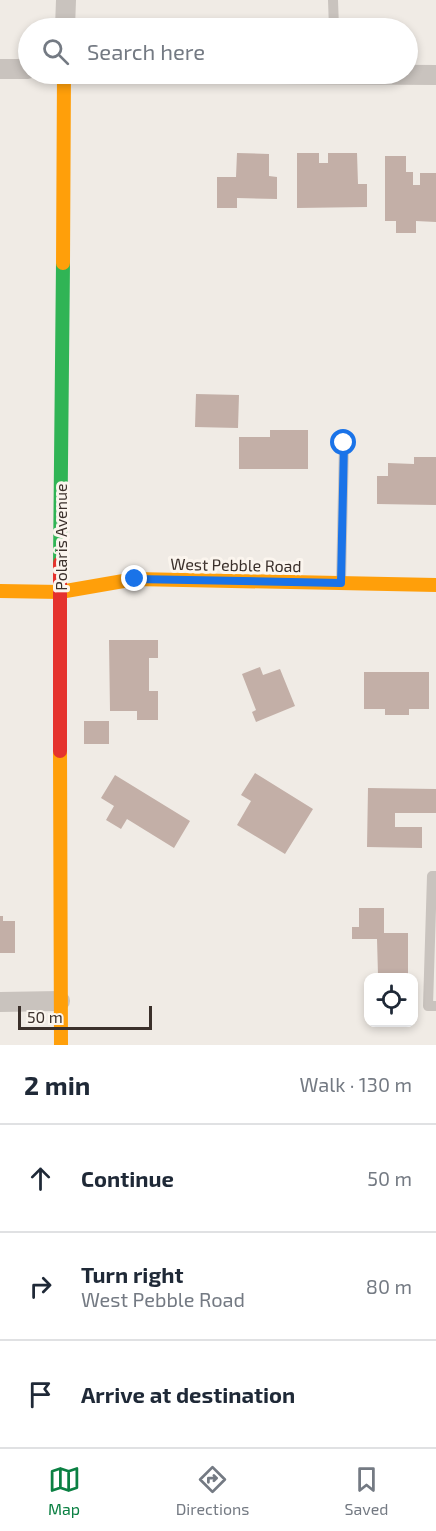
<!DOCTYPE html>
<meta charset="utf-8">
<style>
:root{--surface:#fff;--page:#f6f6f7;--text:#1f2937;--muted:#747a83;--line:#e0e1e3;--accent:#0b8043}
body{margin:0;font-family:"Exo 2",sans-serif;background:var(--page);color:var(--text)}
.controls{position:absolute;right:18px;bottom:18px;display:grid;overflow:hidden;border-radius:12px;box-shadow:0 3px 9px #0003}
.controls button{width:54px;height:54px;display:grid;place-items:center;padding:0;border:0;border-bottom:2px solid var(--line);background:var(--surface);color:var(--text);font:30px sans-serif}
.scale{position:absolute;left:18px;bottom:15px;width:134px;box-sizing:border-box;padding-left:6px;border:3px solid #3b302b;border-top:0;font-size:16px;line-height:21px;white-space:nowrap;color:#3b302b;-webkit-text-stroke:4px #fbf5ee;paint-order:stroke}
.stop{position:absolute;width:18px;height:18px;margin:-14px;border:4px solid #1a73e8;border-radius:50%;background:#fff}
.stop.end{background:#1a73e8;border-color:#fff;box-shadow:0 2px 6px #0008}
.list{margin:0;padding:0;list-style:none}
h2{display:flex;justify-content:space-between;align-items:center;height:78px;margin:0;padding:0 24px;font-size:26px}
h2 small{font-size:20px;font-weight:400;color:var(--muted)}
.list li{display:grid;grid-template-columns:39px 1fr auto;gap:18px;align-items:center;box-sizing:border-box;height:108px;padding:0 24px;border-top:2px solid var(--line)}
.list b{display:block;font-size:22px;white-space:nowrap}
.list p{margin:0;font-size:20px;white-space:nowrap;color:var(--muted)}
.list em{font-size:20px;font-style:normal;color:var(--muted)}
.icon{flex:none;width:33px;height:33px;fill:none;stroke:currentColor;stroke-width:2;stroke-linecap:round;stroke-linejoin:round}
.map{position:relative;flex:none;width:436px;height:1045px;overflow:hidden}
.search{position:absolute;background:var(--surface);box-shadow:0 3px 9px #0003;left:18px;right:18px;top:18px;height:66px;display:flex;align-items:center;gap:15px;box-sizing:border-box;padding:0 21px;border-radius:33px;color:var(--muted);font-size:22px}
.sheet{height:402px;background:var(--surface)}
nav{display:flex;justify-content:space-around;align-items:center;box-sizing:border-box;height:84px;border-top:2px solid var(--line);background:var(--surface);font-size:16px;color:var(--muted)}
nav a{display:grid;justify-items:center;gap:3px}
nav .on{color:var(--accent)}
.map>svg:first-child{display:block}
.building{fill:#c3afa7}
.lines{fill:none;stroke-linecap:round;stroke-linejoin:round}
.lane{stroke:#c9c3be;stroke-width:10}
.street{stroke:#c9c3be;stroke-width:20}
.fast{stroke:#30b455;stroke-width:14}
.slow{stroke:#ff9f0a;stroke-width:14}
.jam{stroke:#e5322d;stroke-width:14}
.route{stroke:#1a73e8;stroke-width:8}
.labels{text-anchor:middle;stroke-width:6;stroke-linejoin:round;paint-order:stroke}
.street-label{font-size:16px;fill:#3b302b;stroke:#fbf5ee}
</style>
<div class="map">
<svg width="436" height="1045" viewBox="0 0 436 1045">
<rect width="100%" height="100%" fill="#f0ebe5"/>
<!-- building -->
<path class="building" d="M237 153 269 154V176L277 177V199L237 198V208H217V177H236Z
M297 153H319V163H328V153H357L358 184H367V207L297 208Z
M385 156H406V172H413V185H420V173H436V222L416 221V233H396V221H385Z
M196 394 239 395 238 428 195 427Z
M270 430H308V469H239V437H270Z
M414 457H436V505L377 504V476H388V463L414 464Z
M109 640H158V658H149V691H158V720H137V711H110Z
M260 667 263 675 280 669 295 706 256 722 252 712 256 710 242 674Z
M364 672H429V709H409V715H385V709H364Z
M84 721H109V744H84Z
M255 773 313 809 285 854 237 825 251 801 241 795Z
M115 775 190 821 174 848 127 819 121 829 106 820 114 806 101 798Z
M368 788 436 789V813H395V827H422V848L367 847Z
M359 908H384V933H408V974L378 975 377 939H352V927H359Z
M0 916H3V921H15V953H0Z"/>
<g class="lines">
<!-- lane -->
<path class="lane" d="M333 0 334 28
M341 583 344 443
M436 876H432L428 1006H436"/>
<!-- street -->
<path class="street" d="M65 28 66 0
M0 69H28
M275 74 436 75
M0 1002 60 1001"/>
<!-- fast -->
<path class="fast" d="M60 563 63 263"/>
<!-- slow -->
<path class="slow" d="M63 263 64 74
M0 591 60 592 135 579 436 585
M60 751 61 1045"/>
<!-- jam -->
<path class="jam" d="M60 563V751"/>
</g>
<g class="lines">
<!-- route -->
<path class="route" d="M135 579 341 583 344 443"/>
</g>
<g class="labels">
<!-- street labels -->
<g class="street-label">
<text transform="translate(61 537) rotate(-90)" y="6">Polaris Avenue</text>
<text transform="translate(236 565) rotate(1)" y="6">West Pebble Road</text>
</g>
</g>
</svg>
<div class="controls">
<button><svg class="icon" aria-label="locate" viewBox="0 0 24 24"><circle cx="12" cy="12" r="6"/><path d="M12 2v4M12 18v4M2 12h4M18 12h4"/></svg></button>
</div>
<div class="scale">50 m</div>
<div class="stop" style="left:344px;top:443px"></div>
<div class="stop end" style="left:135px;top:579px"></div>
<div class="search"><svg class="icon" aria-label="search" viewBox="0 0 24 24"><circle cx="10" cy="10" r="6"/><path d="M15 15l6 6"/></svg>Search here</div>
</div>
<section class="sheet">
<h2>2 min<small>Walk · 130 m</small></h2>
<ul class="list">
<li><svg class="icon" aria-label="ahead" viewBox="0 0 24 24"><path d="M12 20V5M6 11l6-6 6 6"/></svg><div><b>Continue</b></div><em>50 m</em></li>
<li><svg class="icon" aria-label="right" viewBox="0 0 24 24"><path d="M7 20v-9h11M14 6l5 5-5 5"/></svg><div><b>Turn right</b><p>West Pebble Road</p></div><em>80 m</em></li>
<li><svg class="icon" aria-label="arrive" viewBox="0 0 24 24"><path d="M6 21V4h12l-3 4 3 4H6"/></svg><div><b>Arrive at destination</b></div></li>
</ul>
</section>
<nav>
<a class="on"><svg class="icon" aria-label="map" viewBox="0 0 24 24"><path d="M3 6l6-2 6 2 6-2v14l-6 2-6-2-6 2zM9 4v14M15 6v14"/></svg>Map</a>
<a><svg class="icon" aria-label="directions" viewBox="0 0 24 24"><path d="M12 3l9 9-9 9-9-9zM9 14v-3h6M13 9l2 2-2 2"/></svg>Directions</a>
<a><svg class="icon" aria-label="saved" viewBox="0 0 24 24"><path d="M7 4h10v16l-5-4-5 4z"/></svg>Saved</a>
</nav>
